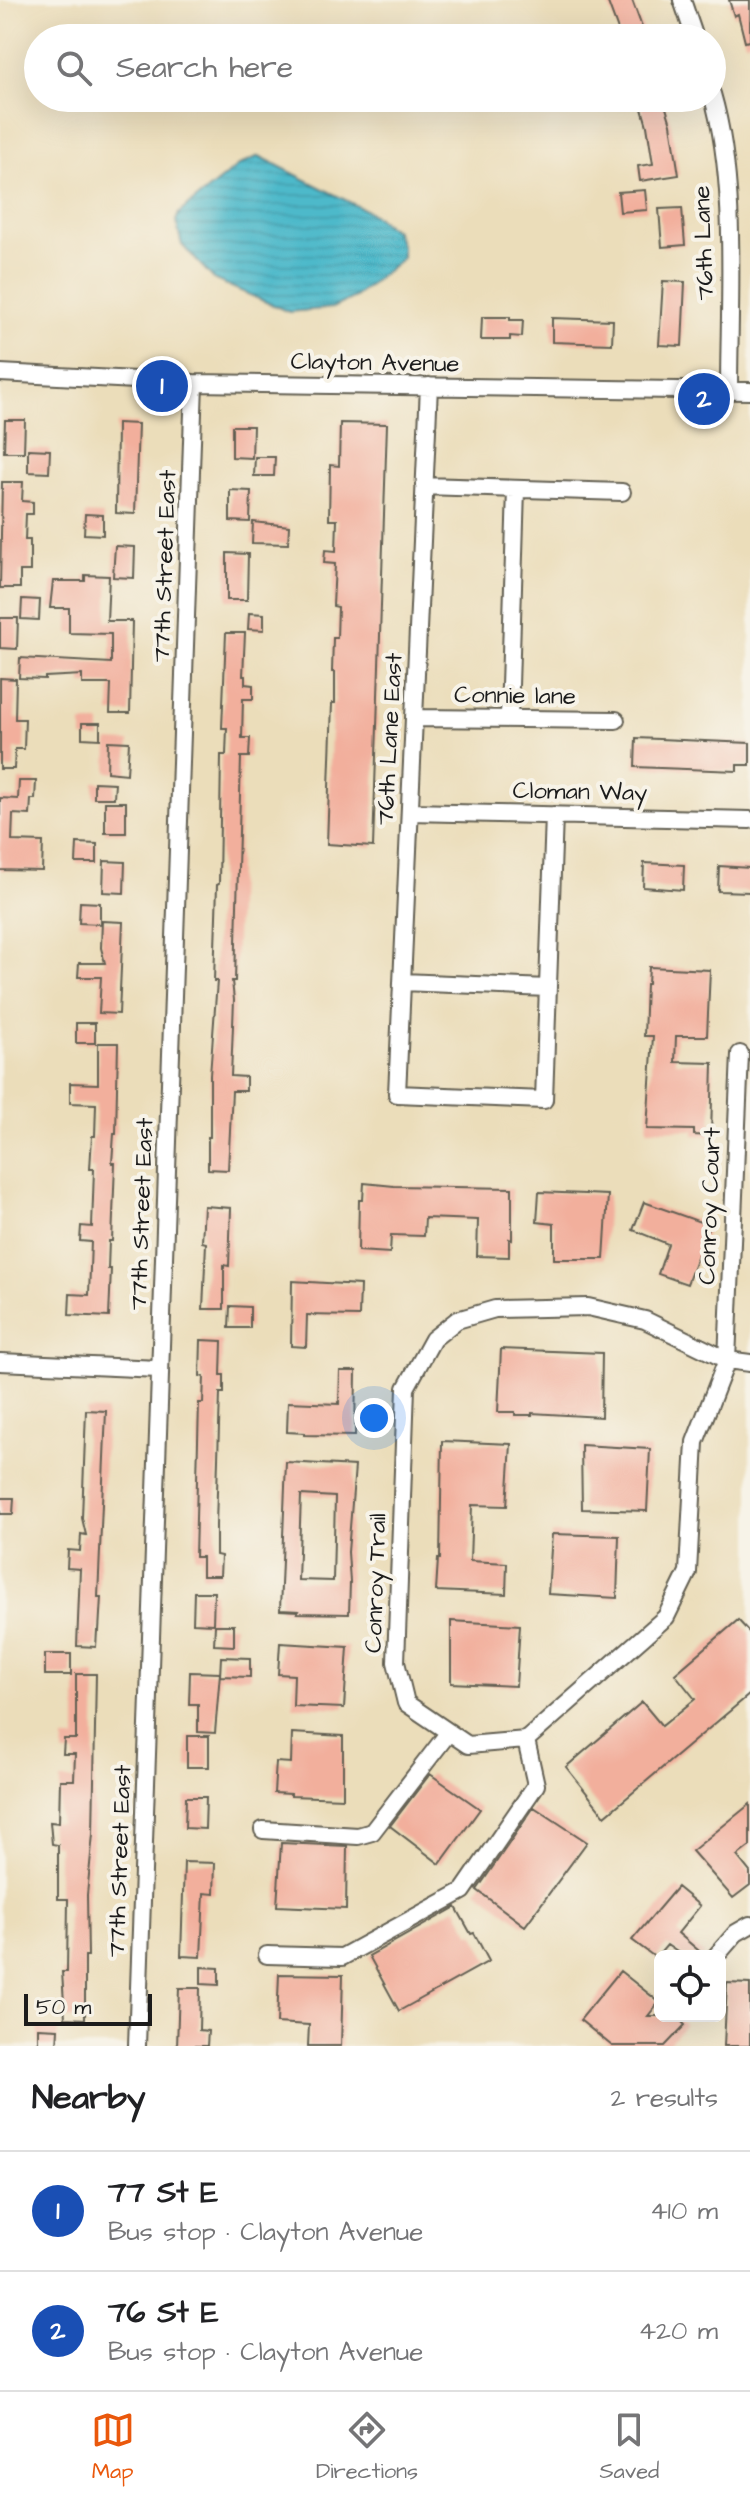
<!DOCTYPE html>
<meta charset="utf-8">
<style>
:root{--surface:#fff;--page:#f2f2f2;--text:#202124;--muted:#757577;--line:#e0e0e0;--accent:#ea580c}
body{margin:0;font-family:"Architects Daughter",sans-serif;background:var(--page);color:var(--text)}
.controls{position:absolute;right:24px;bottom:24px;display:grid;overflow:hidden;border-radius:12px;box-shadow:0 8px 32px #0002}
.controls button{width:72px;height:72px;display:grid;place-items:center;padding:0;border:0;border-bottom:2px solid var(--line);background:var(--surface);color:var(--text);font:40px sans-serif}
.scale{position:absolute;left:24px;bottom:20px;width:128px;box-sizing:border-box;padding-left:8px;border:4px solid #1c1c1c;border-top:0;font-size:22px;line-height:28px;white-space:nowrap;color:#1c1c1c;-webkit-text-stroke:6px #f7f3e8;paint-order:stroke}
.you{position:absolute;left:374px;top:1418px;width:28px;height:28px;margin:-20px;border:6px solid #fff;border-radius:50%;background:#1a73e8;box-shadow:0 0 0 12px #1a73e833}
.badge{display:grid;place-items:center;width:52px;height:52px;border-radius:50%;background:var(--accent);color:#fff;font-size:26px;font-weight:700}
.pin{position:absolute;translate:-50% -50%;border:4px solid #fff;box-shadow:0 2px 8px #0006}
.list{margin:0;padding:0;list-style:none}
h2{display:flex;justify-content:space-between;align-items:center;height:104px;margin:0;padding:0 32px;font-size:34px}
h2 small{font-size:26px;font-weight:400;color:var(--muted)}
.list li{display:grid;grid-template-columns:52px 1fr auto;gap:24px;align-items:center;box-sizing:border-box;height:120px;padding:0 32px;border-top:2px solid var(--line)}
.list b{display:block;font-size:30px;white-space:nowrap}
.list p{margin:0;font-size:26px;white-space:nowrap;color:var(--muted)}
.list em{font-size:26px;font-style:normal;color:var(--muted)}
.icon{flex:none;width:44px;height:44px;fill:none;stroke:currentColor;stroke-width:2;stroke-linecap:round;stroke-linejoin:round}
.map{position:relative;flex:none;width:750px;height:2046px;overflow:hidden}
.search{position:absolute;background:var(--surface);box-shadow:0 8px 32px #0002;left:24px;right:24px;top:24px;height:88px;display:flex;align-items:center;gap:20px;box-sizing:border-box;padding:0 28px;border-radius:44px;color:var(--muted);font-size:30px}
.sheet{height:344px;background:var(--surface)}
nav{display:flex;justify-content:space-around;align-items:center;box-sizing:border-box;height:112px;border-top:2px solid var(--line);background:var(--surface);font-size:22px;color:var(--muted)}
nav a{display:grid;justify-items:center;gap:4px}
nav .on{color:var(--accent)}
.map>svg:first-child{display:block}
.water{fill:url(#water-rules);stroke:#356a73;stroke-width:2}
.building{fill:#f2af9c;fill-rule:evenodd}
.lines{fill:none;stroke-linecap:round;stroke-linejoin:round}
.street-casing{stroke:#646053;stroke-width:20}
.street{stroke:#fff;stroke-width:16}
.labels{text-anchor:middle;stroke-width:8;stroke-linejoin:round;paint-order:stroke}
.street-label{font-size:24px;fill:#1c1c1c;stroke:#f7f3e8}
</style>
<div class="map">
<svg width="750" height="2046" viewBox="0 0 750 2046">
<defs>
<pattern id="water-rules" width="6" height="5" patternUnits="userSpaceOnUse" patternTransform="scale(2)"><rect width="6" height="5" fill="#4eb9ca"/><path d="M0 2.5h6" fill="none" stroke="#449ead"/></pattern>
</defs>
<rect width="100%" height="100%" fill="#f7f3e8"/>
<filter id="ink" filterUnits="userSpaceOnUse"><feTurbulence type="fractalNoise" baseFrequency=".0125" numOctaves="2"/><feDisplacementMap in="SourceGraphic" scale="16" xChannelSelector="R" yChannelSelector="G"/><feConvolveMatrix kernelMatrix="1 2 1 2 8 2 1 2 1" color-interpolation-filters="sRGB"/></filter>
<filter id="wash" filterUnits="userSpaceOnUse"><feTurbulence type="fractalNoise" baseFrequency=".006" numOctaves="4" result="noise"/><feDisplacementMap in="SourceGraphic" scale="32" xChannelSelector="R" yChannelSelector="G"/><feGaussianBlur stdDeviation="1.8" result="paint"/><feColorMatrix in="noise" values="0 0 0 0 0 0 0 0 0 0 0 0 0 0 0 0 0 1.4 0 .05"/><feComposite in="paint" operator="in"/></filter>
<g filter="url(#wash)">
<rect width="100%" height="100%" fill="#ebddba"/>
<!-- water -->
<path class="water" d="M259 156 369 212 395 231 402 247V258L355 297 332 308 289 312 215 280 182 245 176 221 179 213 239 165Z"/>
<g id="blocks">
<!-- building -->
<path class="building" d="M607 0H632L646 38H621Z
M729 0H750V41L745 42 738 14 734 16Z
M639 98H663L671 124 679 175 640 181 638 166 653 164 647 126Z
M645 190 647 210 620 212 618 192Z
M682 208 685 245 662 247 659 209Z
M663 281 685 282 682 346 659 345Z
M482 317H510V320H523L522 337 510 336V340H481Z
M552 318 613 320 612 344 552 342Z
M5 420H25L24 452H4Z
M117 423 138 424 135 514 116 513Z
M340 423 387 424 373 847 327 844 332 703H335V672H332L333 638H337L338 607 333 606 335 564 324 563 325 550 336 551 337 520H329L330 465 339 466Z
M232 426H253L252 458 232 457Z
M28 449 50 450 49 473 28 472Z
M255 457H275L274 476H254Z
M2 482H23L22 501 33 502V514H26L25 540H30V571H20V588H0Z
M230 490 251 491 250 522 230 521Z
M85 514 103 515V535L84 534Z
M253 522 289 526 288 544 252 543Z
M115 546 135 547 134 578 113 577Z
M227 553 248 554 247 600H227Z
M85 575 109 576 107 621H132L130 713H110L111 684H82V675L45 677V679L19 678 20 658 111 663V634L69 633V608H50L53 581H85Z
M22 599 40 600 39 620 21 619Z
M249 613 264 614V630L248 629Z
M0 618H18L17 649 0 648Z
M226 633H245L243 676H245V684L253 685V699H243L242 738H250L249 757H241L235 981H232L234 1000 231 1076 246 1077V1091H232L228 1170 208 1169V1137H210V1075L217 981H214L217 885 219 884 221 755H226L227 728H222Z
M0 678 16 679 15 719H25L24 749H15L14 769H0Z
M82 723H100V739L82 738Z
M636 738 750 743V765H737V771L635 767Z
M108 741 129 742 127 774 107 772Z
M19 781H36L35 799H31L30 815 13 814 12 841 43 842 42 871 0 870V798L18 799Z
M94 782 115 783 114 798H94Z
M105 802H126V833H105Z
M77 843 97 844V863H76Z
M104 861 125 862 124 893 103 892Z
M644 863 684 865 683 890 643 887Z
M719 866 750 868V892L718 891Z
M80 902 100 903V924L79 923Z
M102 921 123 922 119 1014 99 1013 101 977H78L79 963H105L101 948Z
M649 967 710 970 707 1036H676L675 1062 713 1063 711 1136 694 1135V1130L647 1129 653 1036H644L646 984H648Z
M76 1023H95V1043H76Z
M98 1043H118L116 1134H114L112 1163H115L112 1241H109L108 1269H111L109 1317 69 1315 70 1294 89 1295 91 1242 80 1241 81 1226 92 1227 94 1169H90L92 1136H95L96 1104 70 1103V1083L98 1084Z
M364 1183 394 1186 512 1188V1240L509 1239V1257L477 1256 478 1220 425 1218 424 1236 391 1235 390 1253 358 1251 359 1200H363Z
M539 1192 608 1195 604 1259H554V1224L537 1222Z
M644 1202 709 1225 687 1284 658 1274 668 1244 633 1230Z
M204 1206 231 1208 229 1266 224 1265V1309H203L206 1243 202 1242Z
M292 1281 360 1285 359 1316 307 1315 306 1347 291 1346Z
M230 1306 250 1307V1328H229Z
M201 1340 222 1341 221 1375H224V1393H220L216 1525V1555L221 1556 220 1576H202V1557H195L199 1403H203L204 1377 200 1376Z
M501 1349 602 1353 601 1417 532 1413V1415H515V1412H498Z
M340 1371H356L355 1436 304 1435V1433L287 1432 288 1402 339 1404Z
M86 1410 106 1411 98 1597H101L99 1631H97L96 1647 77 1646 80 1569 67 1568 68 1550 80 1551 81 1534 86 1535 82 1518Z
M442 1441 511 1444 507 1506 472 1505 470 1561 507 1563 506 1594 436 1591 438 1559H440Z
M581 1445 650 1449 647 1511 582 1509Z
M286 1462 355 1466 348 1552 350 1582 349 1614 297 1613 298 1611 280 1610ZM301 1495 335 1497 333 1581 298 1580Z
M0 1498H14L13 1514H0Z
M552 1534 619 1536 617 1598 548 1594Z
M194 1592H214L213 1624 193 1623Z
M738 1620 750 1633V1694L605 1816 566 1767 642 1702 662 1726 695 1699 675 1674Z
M451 1621 520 1625 516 1686 451 1683Z
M215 1625H234V1646L214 1645Z
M280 1643 348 1647 344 1708 293 1706 294 1675 278 1674Z
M45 1654H71V1675H45Z
M221 1657 250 1658V1677L220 1676Z
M190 1672 220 1673 215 1733 198 1732V1704H189Z
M76 1674H96L93 1834 87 1895 88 1956H85V2019L65 2018 62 1972H67L68 1899H58V1845L52 1844 50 1822 59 1823 60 1780H74L75 1754H63L64 1739H76Z
M292 1733 343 1736V1798L291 1796V1794L274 1793 276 1762 291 1763Z
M187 1736H209V1767H187Z
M430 1774 480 1809 440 1864 390 1826Z
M186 1797H206L205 1829 185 1828Z
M750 1804V1846L737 1856 750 1872V1885L733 1898 692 1851Z
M534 1807 587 1842 525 1926 477 1890Z
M281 1843 347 1846 346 1909 277 1906Z
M184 1862 215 1863 214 1894 204 1893 201 1957 181 1956Z
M677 1887 700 1906 678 1933 705 1956H683L667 1945 656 1958 632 1940Z
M456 1907 471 1934 474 1933 489 1961 399 2011 369 1956Z
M201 1967 219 1968V1985L201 1984Z
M620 1971 659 2002 648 2016H676L685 2025 665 2046H612L580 2020Z
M279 1974 343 1975 341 2046H308L309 2025 277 2023Z
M727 1983 750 1984V2046H724Z
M179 1988H200L199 2030 208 2031 207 2046H177Z
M38 2028 58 2029 57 2046H38Z"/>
</g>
</g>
<g filter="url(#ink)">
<use href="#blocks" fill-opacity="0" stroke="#646053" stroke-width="2"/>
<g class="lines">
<defs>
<path id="street" d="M682 0 695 38
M712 94C738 183 729 298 729 391
M0 373 194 383 750 391
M429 386 397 1094 544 1100 554 815
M424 486 622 492
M414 718 616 720
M509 718 516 489
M410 812 750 820
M402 982 548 988
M740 1054 727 1360 695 1442 688 1572 666 1617 526 1740 468 1745 406 1703 396 1662 406 1388 433 1339 457 1320 495 1309 588 1307 645 1320 727 1360 750 1363
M0 1362 159 1369
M263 1830 358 1836 372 1832 449 1732
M267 1955 342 1957 463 1891 536 1785 526 1740
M716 1956 736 1933 750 1925
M137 2046 194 383"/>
</defs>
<!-- street casing -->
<use href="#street" class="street-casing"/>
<!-- street -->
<use href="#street" class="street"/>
</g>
</g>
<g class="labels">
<!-- street labels -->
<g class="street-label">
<text transform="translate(703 243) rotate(-92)" y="8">76th Lane</text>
<text transform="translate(375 362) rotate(1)" y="8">Clayton Avenue</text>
<text transform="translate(164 566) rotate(-88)" y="8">77th Street East</text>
<text transform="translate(515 695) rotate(1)" y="8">Connie lane</text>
<text transform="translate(389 739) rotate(-87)" y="8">76th Lane East</text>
<text transform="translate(580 791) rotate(1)" y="8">Cloman Way</text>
<text transform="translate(709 1206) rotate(-88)" y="8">Conroy Court</text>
<text transform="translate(141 1214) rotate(-88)" y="8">77th Street East</text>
<text transform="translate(375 1583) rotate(-88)" y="8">Conroy Trail</text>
<text transform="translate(119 1861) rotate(-88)" y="8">77th Street East</text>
</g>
</g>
</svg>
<div class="controls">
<button><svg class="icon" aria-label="locate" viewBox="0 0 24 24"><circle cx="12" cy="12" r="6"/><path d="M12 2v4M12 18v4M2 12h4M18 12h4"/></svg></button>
</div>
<div class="scale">50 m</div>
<div class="you"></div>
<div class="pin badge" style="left:162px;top:386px;background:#1a4fb4">1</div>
<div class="pin badge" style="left:704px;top:399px;background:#1a4fb4">2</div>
<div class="search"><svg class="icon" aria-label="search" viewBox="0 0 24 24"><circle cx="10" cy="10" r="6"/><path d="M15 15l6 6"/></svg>Search here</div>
</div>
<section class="sheet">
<h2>Nearby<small>2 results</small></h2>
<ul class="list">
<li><span class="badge" style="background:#1a4fb4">1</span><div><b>77 St E</b><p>Bus stop · Clayton Avenue</p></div><em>410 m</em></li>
<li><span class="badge" style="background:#1a4fb4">2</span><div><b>76 St E</b><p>Bus stop · Clayton Avenue</p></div><em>420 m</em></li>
</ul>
</section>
<nav>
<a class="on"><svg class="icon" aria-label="map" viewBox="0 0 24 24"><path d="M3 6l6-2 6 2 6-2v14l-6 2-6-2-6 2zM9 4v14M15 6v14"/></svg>Map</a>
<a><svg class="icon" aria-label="directions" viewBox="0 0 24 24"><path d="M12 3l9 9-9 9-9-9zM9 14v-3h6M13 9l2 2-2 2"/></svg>Directions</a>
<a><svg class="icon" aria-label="saved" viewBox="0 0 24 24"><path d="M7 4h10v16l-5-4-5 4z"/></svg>Saved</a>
</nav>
